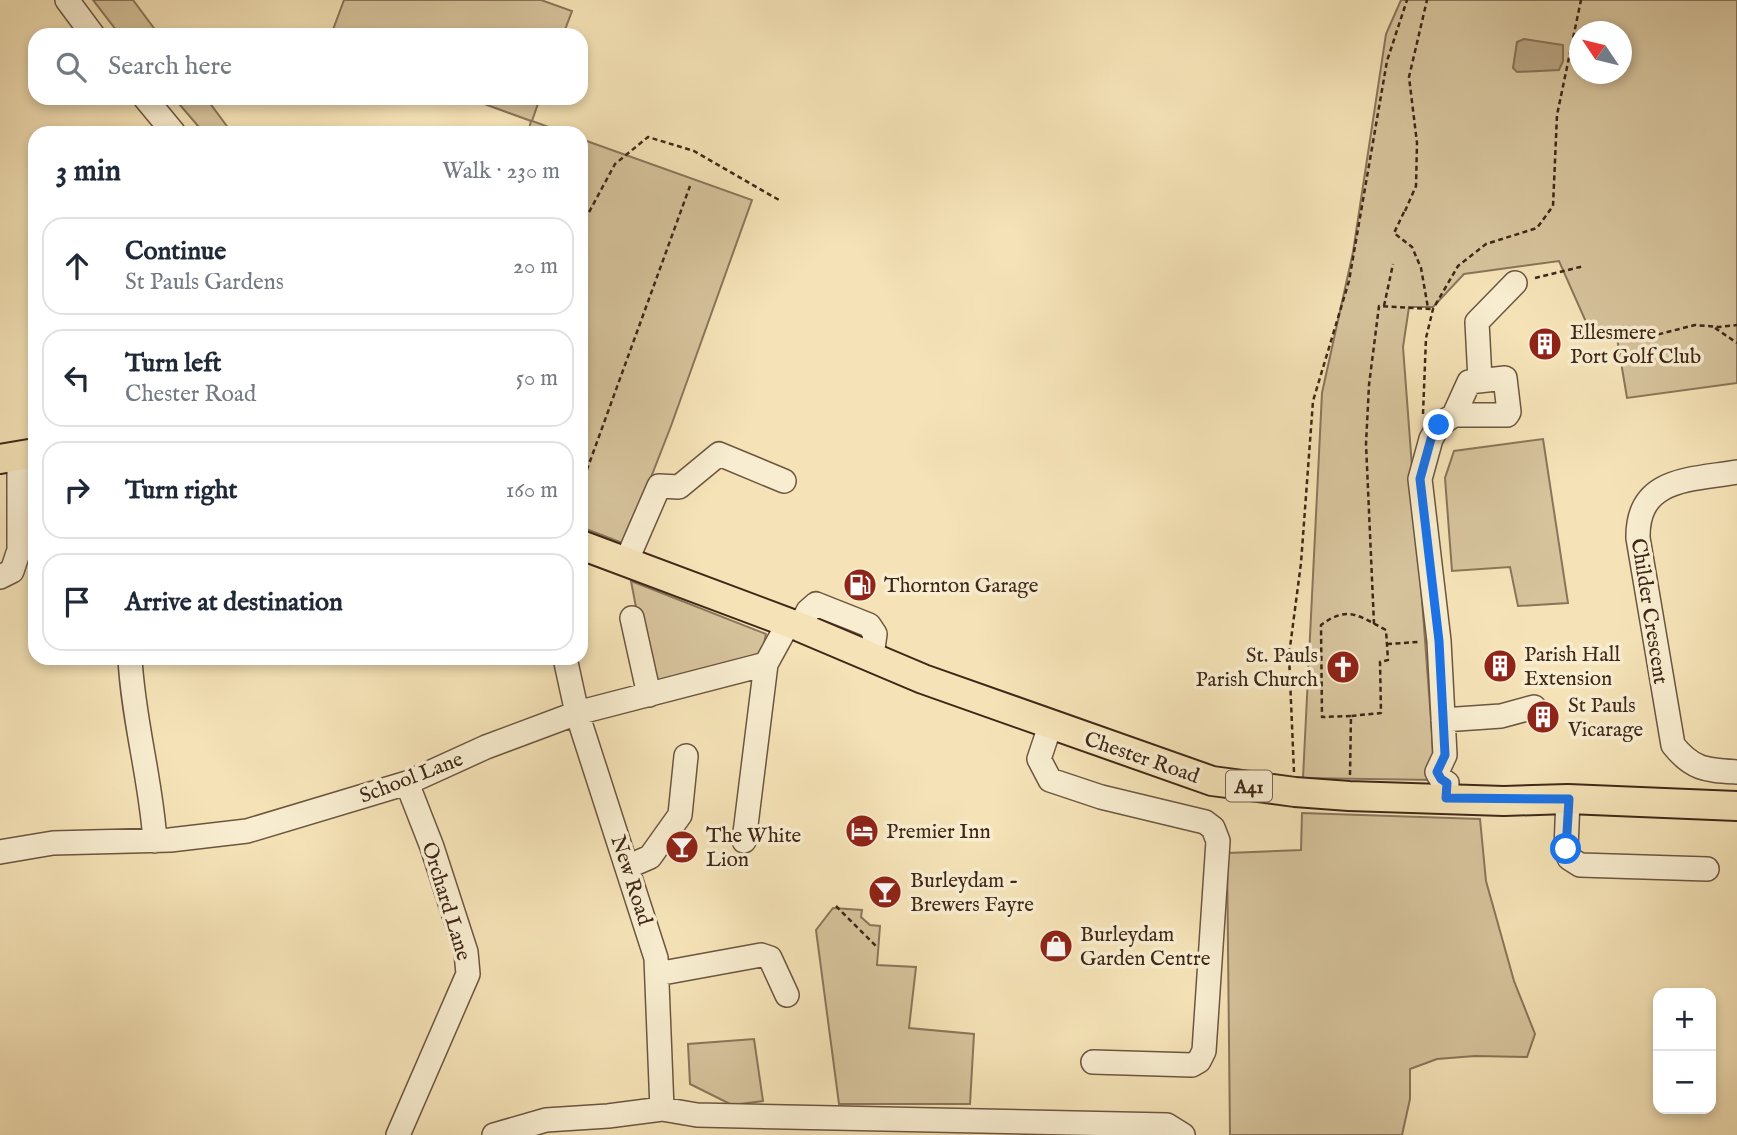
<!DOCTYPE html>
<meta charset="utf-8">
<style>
:root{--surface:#fff;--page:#f2f2f3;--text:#1f2937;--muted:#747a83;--line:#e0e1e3}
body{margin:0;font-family:"IM FELL English",serif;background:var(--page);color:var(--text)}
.controls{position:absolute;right:21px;bottom:21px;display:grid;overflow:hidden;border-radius:14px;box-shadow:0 4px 10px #0003}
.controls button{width:63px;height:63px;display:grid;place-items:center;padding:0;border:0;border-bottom:2px solid var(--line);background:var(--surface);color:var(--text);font:35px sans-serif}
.compass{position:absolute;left:1569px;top:21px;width:63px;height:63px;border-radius:50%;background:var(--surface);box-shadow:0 4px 10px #0003;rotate:305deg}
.stop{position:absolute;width:21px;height:21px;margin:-16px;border:5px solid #1a73e8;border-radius:50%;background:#fff}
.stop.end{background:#1a73e8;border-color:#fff;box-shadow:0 2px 7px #0008}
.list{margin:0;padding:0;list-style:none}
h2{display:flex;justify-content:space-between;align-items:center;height:91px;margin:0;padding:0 28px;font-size:30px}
h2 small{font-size:23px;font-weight:400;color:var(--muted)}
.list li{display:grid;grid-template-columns:46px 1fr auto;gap:21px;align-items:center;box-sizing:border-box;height:98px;margin:0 14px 14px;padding:0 14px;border:2px solid var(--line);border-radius:21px}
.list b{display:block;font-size:26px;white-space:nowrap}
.list p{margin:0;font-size:23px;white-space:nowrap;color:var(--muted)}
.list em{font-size:23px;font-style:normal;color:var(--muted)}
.icon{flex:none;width:38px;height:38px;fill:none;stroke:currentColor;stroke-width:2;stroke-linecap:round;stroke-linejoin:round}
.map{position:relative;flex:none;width:1737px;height:1135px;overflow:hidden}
.search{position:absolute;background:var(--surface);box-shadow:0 4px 10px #0003;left:28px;top:28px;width:560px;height:77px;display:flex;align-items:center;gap:18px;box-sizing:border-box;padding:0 24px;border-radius:21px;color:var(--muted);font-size:26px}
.panel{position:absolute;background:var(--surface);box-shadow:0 4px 10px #0003;left:28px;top:126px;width:560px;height:539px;border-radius:21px}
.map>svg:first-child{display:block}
.green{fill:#d6c39c;stroke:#8a755a;stroke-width:2;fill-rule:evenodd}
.water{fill:#b7a381;stroke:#877157;stroke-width:2}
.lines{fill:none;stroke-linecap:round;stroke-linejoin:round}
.minor-casing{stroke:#6c5640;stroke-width:26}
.major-casing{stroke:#3f2718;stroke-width:32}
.path{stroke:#3f2718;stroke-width:2.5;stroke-dasharray:5 3.5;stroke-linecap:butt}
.minor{stroke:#f8edd0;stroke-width:23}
.major{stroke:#f5e3b7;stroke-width:28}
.route{stroke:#1a73e8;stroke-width:9}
.labels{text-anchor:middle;stroke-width:7;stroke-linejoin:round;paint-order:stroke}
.shield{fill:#f8edd0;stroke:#76624f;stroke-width:2}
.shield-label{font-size:19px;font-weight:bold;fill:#3f2718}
.poi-label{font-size:21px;fill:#3f2718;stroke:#f8edd0;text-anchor:start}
.street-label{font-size:21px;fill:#3f2718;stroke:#f8edd0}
</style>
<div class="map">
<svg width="1737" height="1135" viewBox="0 0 1737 1135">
<rect width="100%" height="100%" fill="#f5e3b7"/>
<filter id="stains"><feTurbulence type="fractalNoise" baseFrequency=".00286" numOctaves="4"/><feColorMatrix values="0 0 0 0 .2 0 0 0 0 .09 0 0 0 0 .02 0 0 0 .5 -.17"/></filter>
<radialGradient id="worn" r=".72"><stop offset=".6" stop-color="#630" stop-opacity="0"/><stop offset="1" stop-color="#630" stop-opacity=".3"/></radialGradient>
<!-- green -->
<path class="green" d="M93 0H133L159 35H120Z
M344 0H541L572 11 563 35H331Z
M1401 0H1737V383L1627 398 1617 338 1594 340 1559 261 1464 274 1433 307H1409L1403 347 1432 733 1434 780 1303 778 1322 393 1353 252 1386 34ZM1580 32H1622V74H1580Z
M174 98H206L232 133H204Z
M468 98H540L532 121 565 133H528L531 121Z
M581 139 752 200 671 426 625 544 581 527Z
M1543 439 1568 603 1518 606 1510 567 1452 571 1445 478 1454 451Z
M631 581 766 634 761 659 651 686Z
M1302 813 1480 819 1486 881 1514 981 1535 1034 1527 1057 1475 1056 1437 1059 1410 1069V1099L1402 1135H1230L1227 853 1301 850Z
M833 908 862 910 861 917 870 925 880 926 877 965 916 967 909 1028 974 1034 970 1104H839L816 930Z
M754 1039 763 1101 732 1105 690 1084 688 1044Z"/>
<!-- water -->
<path class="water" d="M1524 39 1563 45V61L1559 70 1517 72 1513 68 1517 42Z"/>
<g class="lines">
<defs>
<path id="minor" d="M67 0 93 35
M145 98 174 133
M1480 380 1477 322 1515 283
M1737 472C1691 480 1637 477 1638 538L1673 745C1693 770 1706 770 1737 772
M626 562 659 486 679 487 719 454 784 481
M0 577 12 571 19 550V456
M632 618 649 695
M800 627 808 611 816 604 869 625 875 634 872 656
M130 658C133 720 151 779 155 841
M565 658 577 713 656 958 662 1109
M1443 720 1501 716 1534 707
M1050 726 1039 759 1050 780 1101 797 1205 822 1213 828 1218 841 1204 1051 1199 1061 1192 1065 1093 1062
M1446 798 1447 783 1441 779 1437 772 1445 755 1439 641 1420 479 1431 439 1439 425 1454 415H1507L1509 412 1505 378 1469 382 1454 415
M1568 799 1566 849 1569 858 1580 865 1707 869
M744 841 766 664
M0 852 53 843 170 840 247 831 407 783 486 747 577 713 766 664 789 622
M627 867 650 857 680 815 686 756
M657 974 761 955 770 958 787 995
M398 1135 468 974 466 952 432 847 407 783
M494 1135 546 1120 608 1116 662 1109 697 1115 1167 1125 1183 1135"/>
<path id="major" d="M0 459 35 453
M581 545 800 627 923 679 1212 781 1295 792 1349 796 1504 801 1568 799 1737 806"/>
</defs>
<!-- minor casing -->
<use href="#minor" class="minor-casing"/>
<!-- major casing -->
<use href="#major" class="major-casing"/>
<!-- path -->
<path class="path" d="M1405 211 1416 186 1417 143 1409 77 1427 0
M1404 212 1394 233 1412 247 1421 268 1428 308
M581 227 615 164 648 137 694 151 779 200
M1535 278 1584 266
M1384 306 1393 264
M1715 328 1737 343
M1569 337 1624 327 1644 338 1695 325 1719 327 1737 325
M1423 414 1426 338 1433 309 1458 266 1486 244 1537 228 1553 206 1557 115 1581 0
M581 486 690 186
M1374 624 1366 444 1369 385 1379 306 1432 309
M1387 644 1418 642
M1294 772 1289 655 1301 563 1313 401 1349 281 1387 61 1407 0
M1350 775 1351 716 1381 713 1380 662 1388 660 1386 630C1359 616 1348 605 1321 625L1322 717 1351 716
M836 906 878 948"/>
<!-- minor -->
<use href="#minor" class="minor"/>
<!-- major -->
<use href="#major" class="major"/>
</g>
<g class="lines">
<!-- route -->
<path class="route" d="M1439 425 1431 439 1420 479 1439 641 1445 755 1437 772 1441 779 1447 783 1446 798 1569 799 1566 849"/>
</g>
<!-- icons -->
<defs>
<symbol id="building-disc" viewBox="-11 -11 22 22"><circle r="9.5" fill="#8f2418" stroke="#f8edd0"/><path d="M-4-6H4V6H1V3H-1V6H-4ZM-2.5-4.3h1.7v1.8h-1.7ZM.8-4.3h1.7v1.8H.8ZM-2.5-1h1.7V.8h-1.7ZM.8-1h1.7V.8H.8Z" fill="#fff"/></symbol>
<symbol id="fuel-disc" viewBox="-11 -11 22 22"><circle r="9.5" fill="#8f2418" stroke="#f8edd0"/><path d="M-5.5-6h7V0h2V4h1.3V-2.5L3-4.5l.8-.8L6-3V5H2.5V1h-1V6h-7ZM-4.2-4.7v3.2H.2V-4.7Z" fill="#fff"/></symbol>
<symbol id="church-disc" viewBox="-11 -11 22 22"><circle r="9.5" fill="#8f2418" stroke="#f8edd0"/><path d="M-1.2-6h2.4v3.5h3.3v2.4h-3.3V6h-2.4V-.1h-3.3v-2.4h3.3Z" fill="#fff"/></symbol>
<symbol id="hotel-disc" viewBox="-11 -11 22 22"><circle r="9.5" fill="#8f2418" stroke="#f8edd0"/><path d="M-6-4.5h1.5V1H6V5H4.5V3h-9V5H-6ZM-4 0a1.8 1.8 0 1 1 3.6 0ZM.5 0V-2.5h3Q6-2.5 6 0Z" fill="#fff"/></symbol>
<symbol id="bar-disc" viewBox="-11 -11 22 22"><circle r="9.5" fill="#8f2418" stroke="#f8edd0"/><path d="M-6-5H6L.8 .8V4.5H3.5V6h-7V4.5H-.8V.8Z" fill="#fff"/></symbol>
<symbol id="shop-disc" viewBox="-11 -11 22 22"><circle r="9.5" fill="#8f2418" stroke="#f8edd0"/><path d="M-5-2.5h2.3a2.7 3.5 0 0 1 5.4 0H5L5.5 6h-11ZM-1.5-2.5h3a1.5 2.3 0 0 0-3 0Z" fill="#fff"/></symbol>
</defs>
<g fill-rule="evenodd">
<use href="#building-disc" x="1526" y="325" width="38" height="38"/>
<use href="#fuel-disc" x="841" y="566" width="38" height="38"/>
<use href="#building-disc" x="1481" y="647" width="38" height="38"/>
<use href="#church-disc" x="1324" y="648" width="38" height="38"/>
<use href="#building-disc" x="1524" y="698" width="38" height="38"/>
<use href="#hotel-disc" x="843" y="812" width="38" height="38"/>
<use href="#bar-disc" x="663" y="828" width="38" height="38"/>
<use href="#bar-disc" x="866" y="873" width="38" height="38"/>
<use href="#shop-disc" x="1037" y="927" width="38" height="38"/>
</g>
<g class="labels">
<!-- shield labels -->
<rect class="shield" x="1226" y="770.5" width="46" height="31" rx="5"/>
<g class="shield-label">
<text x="1249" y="793">A41</text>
</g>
<!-- poi labels -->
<g class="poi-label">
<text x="1570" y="339">Ellesmere<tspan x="1570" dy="24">Port Golf Club</tspan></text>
<text x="884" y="592">Thornton Garage</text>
<text x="1524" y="661">Parish Hall<tspan x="1524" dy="24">Extension</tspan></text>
<text x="1318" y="662" text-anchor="end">St. Pauls<tspan x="1318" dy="24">Parish Church</tspan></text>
<text x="1568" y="712">St Pauls<tspan x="1568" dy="24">Vicarage</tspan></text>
<text x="886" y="838">Premier Inn</text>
<text x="706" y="842">The White<tspan x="706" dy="24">Lion</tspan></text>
<text x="910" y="887">Burleydam -<tspan x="910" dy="24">Brewers Fayre</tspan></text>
<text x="1080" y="941">Burleydam<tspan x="1080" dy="24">Garden Centre</tspan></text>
</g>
<!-- street labels -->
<g class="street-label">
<text transform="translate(1650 611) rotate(81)" y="7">Childer Crescent</text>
<text transform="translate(1142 757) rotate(19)" y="7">Chester Road</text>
<text transform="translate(411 777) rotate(-21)" y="7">School Lane</text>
<text transform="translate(632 880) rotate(72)" y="7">New Road</text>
<text transform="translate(447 901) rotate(73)" y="7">Orchard Lane</text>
</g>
</g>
<rect width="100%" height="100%" filter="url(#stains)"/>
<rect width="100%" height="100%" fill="url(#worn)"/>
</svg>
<div class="controls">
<button>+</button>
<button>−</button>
</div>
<svg class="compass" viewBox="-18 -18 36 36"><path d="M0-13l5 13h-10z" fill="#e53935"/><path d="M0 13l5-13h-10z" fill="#747a83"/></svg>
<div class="stop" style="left:1566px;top:849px"></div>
<div class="stop end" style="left:1439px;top:425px"></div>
<div class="search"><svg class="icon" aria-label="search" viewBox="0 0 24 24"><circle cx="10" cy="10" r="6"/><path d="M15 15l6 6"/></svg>Search here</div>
<section class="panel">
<h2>3 min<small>Walk · 230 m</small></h2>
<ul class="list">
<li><svg class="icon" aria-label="ahead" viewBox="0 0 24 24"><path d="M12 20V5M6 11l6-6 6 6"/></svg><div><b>Continue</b><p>St Pauls Gardens</p></div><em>20 m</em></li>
<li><svg class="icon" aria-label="left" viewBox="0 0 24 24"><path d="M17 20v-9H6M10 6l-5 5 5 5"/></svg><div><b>Turn left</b><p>Chester Road</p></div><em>50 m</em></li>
<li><svg class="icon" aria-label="right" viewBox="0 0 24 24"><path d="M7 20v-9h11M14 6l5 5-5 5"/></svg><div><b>Turn right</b></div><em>160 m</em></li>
<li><svg class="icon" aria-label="arrive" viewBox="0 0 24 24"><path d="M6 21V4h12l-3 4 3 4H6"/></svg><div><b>Arrive at destination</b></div></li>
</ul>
</section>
</div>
